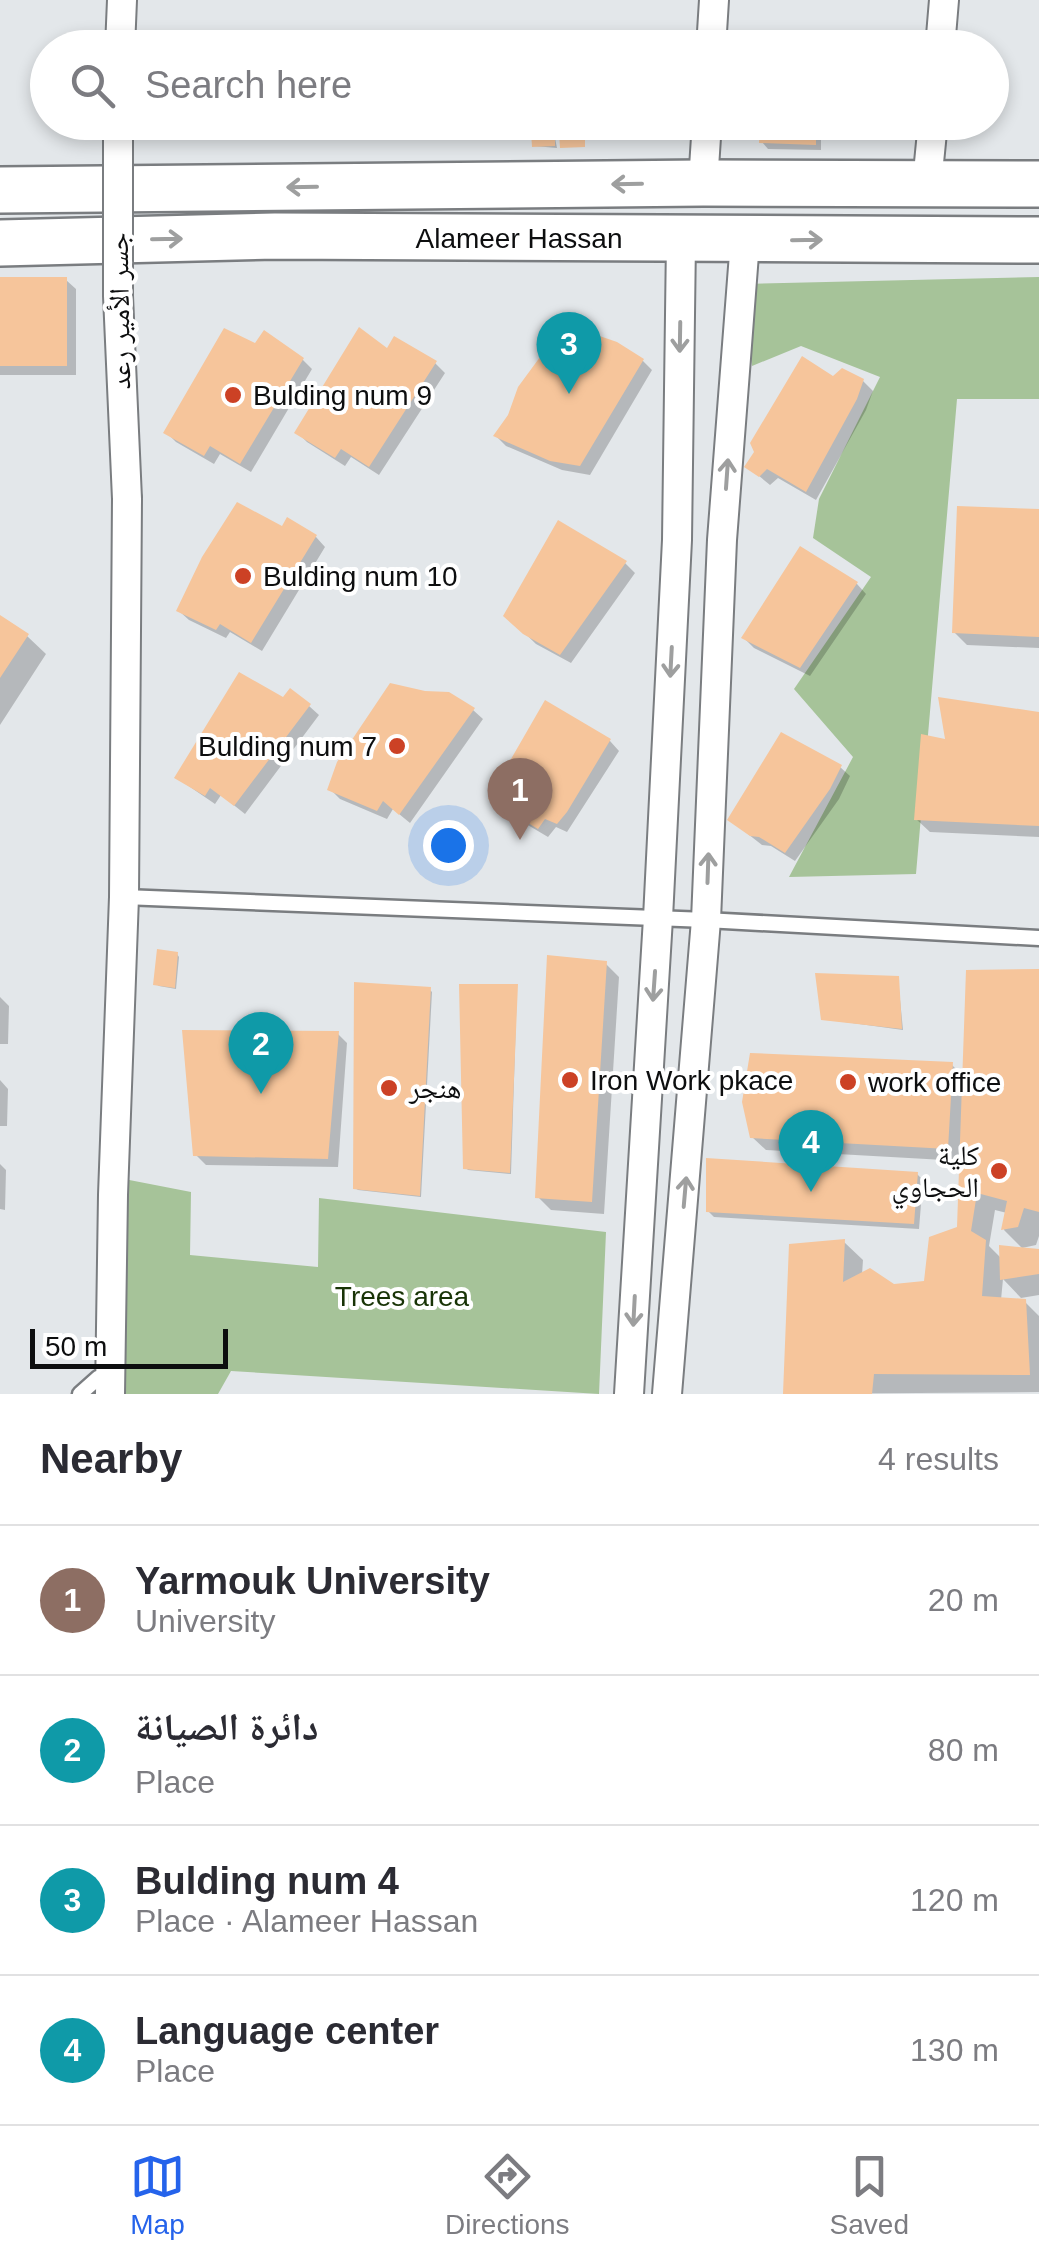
<!DOCTYPE html>
<meta charset="utf-8">
<style>
:root{--surface:#fff;--page:#f7f7f7;--text:#2b2b33;--muted:#7c7c81;--line:#e1e1e2;--accent:#2563eb}
body{margin:0;font-family:Helvetica,"Noto Naskh Arabic",sans-serif;background:var(--page);color:var(--text)}
.scale{position:absolute;left:30px;bottom:25px;width:198px;box-sizing:border-box;padding-left:10px;border:5px solid #0d0e0f;border-top:0;font-size:28px;line-height:35px;white-space:nowrap;color:#0d0e0f;-webkit-text-stroke:8px #fff;paint-order:stroke}
.you{position:absolute;left:448px;top:845px;width:35px;height:35px;margin:-25px;border:8px solid #fff;border-radius:50%;background:#1a73e8;box-shadow:0 0 0 15px #1a73e833}
.badge{display:grid;place-items:center;width:65px;height:65px;border-radius:50%;background:var(--accent);color:#fff;font-size:32px;font-weight:700}
.pin{position:absolute;translate:-50% -82px;filter:drop-shadow(0 2px 5px #0008)}
.pin::after{content:'';position:absolute;top:52px;width:35px;height:30px;background:inherit;clip-path:polygon(0 0,100% 0,50% 100%)}
.list{margin:0;padding:0;list-style:none}
h2{display:flex;justify-content:space-between;align-items:center;height:130px;margin:0;padding:0 40px;font-size:42px}
h2 small{font-size:32px;font-weight:400;color:var(--muted)}
.list li{display:grid;grid-template-columns:65px 1fr auto;gap:30px;align-items:center;box-sizing:border-box;height:150px;padding:0 40px;border-top:2px solid var(--line)}
.list b{display:block;font-size:38px;white-space:nowrap}
.list p{margin:0;font-size:32px;white-space:nowrap;color:var(--muted)}
.list em{font-size:32px;font-style:normal;color:var(--muted)}
.icon{flex:none;width:55px;height:55px;fill:none;stroke:currentColor;stroke-width:2;stroke-linecap:round;stroke-linejoin:round}
.map{position:relative;flex:none;width:1039px;height:1394px;overflow:hidden}
.search{position:absolute;background:var(--surface);box-shadow:0 5px 15px #0003;left:30px;right:30px;top:30px;height:110px;display:flex;align-items:center;gap:25px;box-sizing:border-box;padding:0 35px;border-radius:55px;color:var(--muted);font-size:38px}
.sheet{height:730px;background:var(--surface)}
nav{display:flex;justify-content:space-around;align-items:center;box-sizing:border-box;height:140px;border-top:2px solid var(--line);background:var(--surface);font-size:28px;color:var(--muted)}
nav a{display:grid;justify-items:center;gap:5px}
nav .on{color:var(--accent)}
.map>svg:first-child{display:block}
.green{fill:#a6c399}
.shadow{fill:#0003}
.building{fill:#f6c59b}
.lines{fill:none;stroke-linecap:round;stroke-linejoin:round}
.lane-casing{stroke:#7a7d80;stroke-width:19}
.street-casing{stroke:#7a7d80;stroke-width:32}
.primary-casing{stroke:#7a7d80;stroke-width:50}
.lane{stroke:#fff;stroke-width:14}
.street{stroke:#fff;stroke-width:28}
.primary{stroke:#fff;stroke-width:45}
.street-bridge-casing{stroke:#7a7d80;stroke-width:32;stroke-linecap:butt}
.street-bridge{stroke:#fff;stroke-width:28}
.oneway{stroke:#9e9f9f}
.poi-dot{fill:#cc4125;stroke:#fff;stroke-width:4}
.labels{text-anchor:middle;stroke-width:8;stroke-linejoin:round;paint-order:stroke}
.street-label{font-size:28px;fill:#0d0e0f;stroke:#fff}
.poi-label{font-size:28px;fill:#0d0e0f;stroke:#fff;text-anchor:start}
.park-label{font-size:28px;fill:#183306;stroke:#fff}
</style>
<div class="map">
<svg width="1039" height="1394" viewBox="0 0 1039 1394">
<rect width="100%" height="100%" fill="#e3e7ea"/>
<!-- green -->
<path class="green" d="M1039 277V399H957L916 874 789 877 853 757 794 689 871 577 813 538 819 499 880 377 801 346 752 366 742 284Z
M119 1178 191 1192 190 1255 318 1267 319 1198 606 1232 599 1394 231 1371 218 1394H118Z"/>
<!-- shadow -->
<path class="shadow" d="M762 122H821V150L768 149 762 142Z
M554 133 557 148 534 146Z
M0 280H66L76 289V375H0Z
M256 346 302 359 312 369 251 472 220 454 214 464 176 442 166 432Z
M387 351 435 363 445 373 379 475 351 457 345 466 307 442 297 432Z
M545 354 643 361 652 370 590 475 562 470 506 446 496 436Z
M833 379 863 381 873 391 866 410 816 500 778 478 770 485 747 466Z
M1039 512V648L967 645 954 632Z
M283 530 316 537 325 547 262 651 230 632 226 638 189 620 179 611Z
M801 550 857 584 866 594 810 676 754 648 744 638Z
M625 563 635 573 571 663 536 644 506 615Z
M0 618 27 636 46 654 0 725Z
M284 701 309 706 319 715 245 814 221 795 215 804 177 778Z
M546 703 610 741 619 751 567 832 556 827 548 837 501 809 491 799Z
M473 710 483 719 410 823 393 809 387 819 340 799 330 789Z
M1039 715V837L930 832 916 819 948 742Z
M840 767 850 776 839 799 795 861 771 846 762 845 730 820Z
M177 954 179 957 176 989 159 986 156 984Z
M606 964 619 977 604 1214 551 1210 538 1197Z
M1039 972V1236L1036 1245 1022 1248 1004 1230 1007 1213 995 1210 989 1246 1002 1259 1039 1252V1295L1021 1298 1003 1279 1001 1300 1025 1302 1039 1316V1392L786 1394 844 1242 863 1260 862 1275 894 1286 926 1284 960 1229 962 1161 766 1150 752 1137 951 1064 965 1078Z
M898 979 903 1030 823 1019Z
M517 987 511 1174 468 1170 466 1168Z
M430 990 432 992 421 1197 358 1190 355 1188Z
M0 997 9 1006 8 1044H0Z
M337 1033 347 1043 338 1167 206 1165 196 1155Z
M0 1080 8 1089 7 1126H0Z
M0 1164 6 1170 5 1210 0 1209Z
M917 1174 923 1180 919 1229 714 1217 708 1211Z"/>
<!-- building -->
<path class="building" d="M760 122H816V145L759 143Z
M555 130V146L532 147 531 131Z
M585 131V147L560 148 559 132Z
M0 277H67V366H0Z
M559 322 617 342 644 359 580 466 550 461 493 436 508 415 518 387 543 353Z
M359 327 387 348 394 336 437 361 369 467 341 449 335 458 294 433Z
M224 328 255 343 264 330 304 358 240 464 210 446 204 456 163 433Z
M802 356 833 376 842 368 864 379 857 399 806 492 767 469 759 477 744 467 754 452 750 443Z
M237 502 282 526 287 517 317 535 251 643 220 624 216 630 176 611 202 557Z
M957 506 1039 509V637L952 633Z
M558 520 627 561 560 655 523 634 503 616Z
M800 546 858 582 800 668 741 638Z
M0 615 29 634 0 678Z
M239 672 283 697 290 688 311 704 234 806 210 788 205 796 174 778Z
M390 683 425 691 449 692 475 708 399 815 383 801 377 811 327 790 337 762Z
M938 697 1039 712V826L914 820 921 734 945 739Z
M545 700 611 739 567 812 557 824 545 819 538 829 488 799Z
M781 732 842 765 830 789 785 853 759 837 750 836 727 820Z
M157 949 178 952 175 988 153 985Z
M547 955 607 961 592 1202 535 1198Z
M1039 969V1212L1024 1208 1018 1227 1001 1230 1007 1201 977 1193 971 1231 986 1240 982 1296 1026 1299 1030 1375 874 1374 872 1394H783L789 1244 845 1239 843 1282 870 1268 894 1284 924 1281 929 1237 957 1227 966 970Z
M815 973 899 976 902 1029 821 1020Z
M354 982 431 987 420 1196 353 1189Z
M459 984H518L510 1173 463 1169Z
M182 1030 339 1031 328 1159 193 1156Z
M750 1053 953 1062 948 1149 750 1138 742 1102Z
M706 1158 918 1172 914 1224 706 1212Z
M999 1245 1039 1249V1274L1000 1280Z"/>
<g class="lines">
<defs>
<path id="lane" d="M124 897 706 920 1039 938
M80 1394 98 1378 110 1376"/>
<path id="street" d="M120 48 122 0
M711 48 714 0
M940 48 944 0
M703 183 707 122
M927 183 933 122
M110 1394 113 1195 124 897 127 499
M629 1394 658 918 677 540 681 240
M667 1394 706 920 722 540 745 241"/>
<path id="primary" d="M0 190 703 183 1039 184
M0 243 275 236 1039 240"/>
</defs>
<!-- lane casing -->
<use href="#lane" class="lane-casing"/>
<!-- street casing -->
<use href="#street" class="street-casing"/>
<!-- primary casing -->
<use href="#primary" class="primary-casing"/>
<!-- lane -->
<use href="#lane" class="lane"/>
<!-- street -->
<use href="#street" class="street"/>
<!-- primary -->
<use href="#primary" class="primary"/>
<defs>
<path id="street-bridge" d="M118 122V296L127 499"/>
</defs>
<!-- street-bridge casing -->
<use href="#street-bridge" class="street-bridge-casing"/>
<!-- street-bridge -->
<use href="#street-bridge" class="street-bridge"/>
</g>
<!-- one-way arrows -->
<defs><path id="oneway-shaft" d="M-6 0H5M1.5-3L5.5 0L1.5 3" fill="none" stroke-width="1.6" stroke-linecap="round" stroke-linejoin="round" transform="scale(2.5)"/></defs>
<g class="oneway">
<use href="#oneway-shaft" transform="translate(627 184) rotate(179)"/>
<use href="#oneway-shaft" transform="translate(302 187) rotate(179)"/>
<use href="#oneway-shaft" transform="translate(167 239) rotate(-1)"/>
<use href="#oneway-shaft" transform="translate(807 240) rotate(-1)"/>
<use href="#oneway-shaft" transform="translate(680 337) rotate(91)"/>
<use href="#oneway-shaft" transform="translate(727 474) rotate(-86)"/>
<use href="#oneway-shaft" transform="translate(671 662) rotate(93)"/>
<use href="#oneway-shaft" transform="translate(708 868) rotate(-88)"/>
<use href="#oneway-shaft" transform="translate(654 986) rotate(94)"/>
<use href="#oneway-shaft" transform="translate(685 1192) rotate(-85)"/>
<use href="#oneway-shaft" transform="translate(634 1311) rotate(93)"/>
</g>
<!-- markers -->
<g class="poi-dot">
<circle cx="233" cy="395" r="10"/>
<circle cx="243" cy="576" r="10"/>
<circle cx="397" cy="746" r="10"/>
<circle cx="570" cy="1080" r="10"/>
<circle cx="848" cy="1082" r="10"/>
<circle cx="389" cy="1088" r="10"/>
<circle cx="999" cy="1171" r="10"/>
</g>
<g class="labels">
<!-- street labels -->
<g class="street-label">
<text x="519" y="248">Alameer Hassan</text>
<text transform="translate(119 311) rotate(-91)" y="10">جسر الأمير رعد</text>
</g>
<!-- poi labels -->
<g class="poi-label">
<text x="253" y="405">Bulding num 9</text>
<text x="263" y="586">Bulding num 10</text>
<text x="377" y="756" text-anchor="end">Bulding num 7</text>
<text x="590" y="1090">Iron Work pkace</text>
<text x="868" y="1092">work office</text>
<text x="409" y="1098">هنجر</text>
<text x="979" y="1165" text-anchor="end">كلية<tspan x="979" dy="32">الحجاوي</tspan></text>
</g>
<!-- park labels -->
<g class="park-label">
<text x="402" y="1306">Trees area</text>
</g>
</g>
</svg>
<div class="scale">50 m</div>
<div class="you"></div>
<div class="pin badge" style="left:520px;top:840px;background:#8d6e63">1</div>
<div class="pin badge" style="left:261px;top:1094px;background:#0f9aa8">2</div>
<div class="pin badge" style="left:569px;top:394px;background:#0f9aa8">3</div>
<div class="pin badge" style="left:811px;top:1192px;background:#0f9aa8">4</div>
<div class="search"><svg class="icon" aria-label="search" viewBox="0 0 24 24"><circle cx="10" cy="10" r="6"/><path d="M15 15l6 6"/></svg>Search here</div>
</div>
<section class="sheet">
<h2>Nearby<small>4 results</small></h2>
<ul class="list">
<li><span class="badge" style="background:#8d6e63">1</span><div><b>Yarmouk University</b><p>University</p></div><em>20 m</em></li>
<li><span class="badge" style="background:#0f9aa8">2</span><div><b>دائرة الصيانة</b><p>Place</p></div><em>80 m</em></li>
<li><span class="badge" style="background:#0f9aa8">3</span><div><b>Bulding num 4</b><p>Place · Alameer Hassan</p></div><em>120 m</em></li>
<li><span class="badge" style="background:#0f9aa8">4</span><div><b>Language center</b><p>Place</p></div><em>130 m</em></li>
</ul>
</section>
<nav>
<a class="on"><svg class="icon" aria-label="map" viewBox="0 0 24 24"><path d="M3 6l6-2 6 2 6-2v14l-6 2-6-2-6 2zM9 4v14M15 6v14"/></svg>Map</a>
<a><svg class="icon" aria-label="directions" viewBox="0 0 24 24"><path d="M12 3l9 9-9 9-9-9zM9 14v-3h6M13 9l2 2-2 2"/></svg>Directions</a>
<a><svg class="icon" aria-label="saved" viewBox="0 0 24 24"><path d="M7 4h10v16l-5-4-5 4z"/></svg>Saved</a>
</nav>
